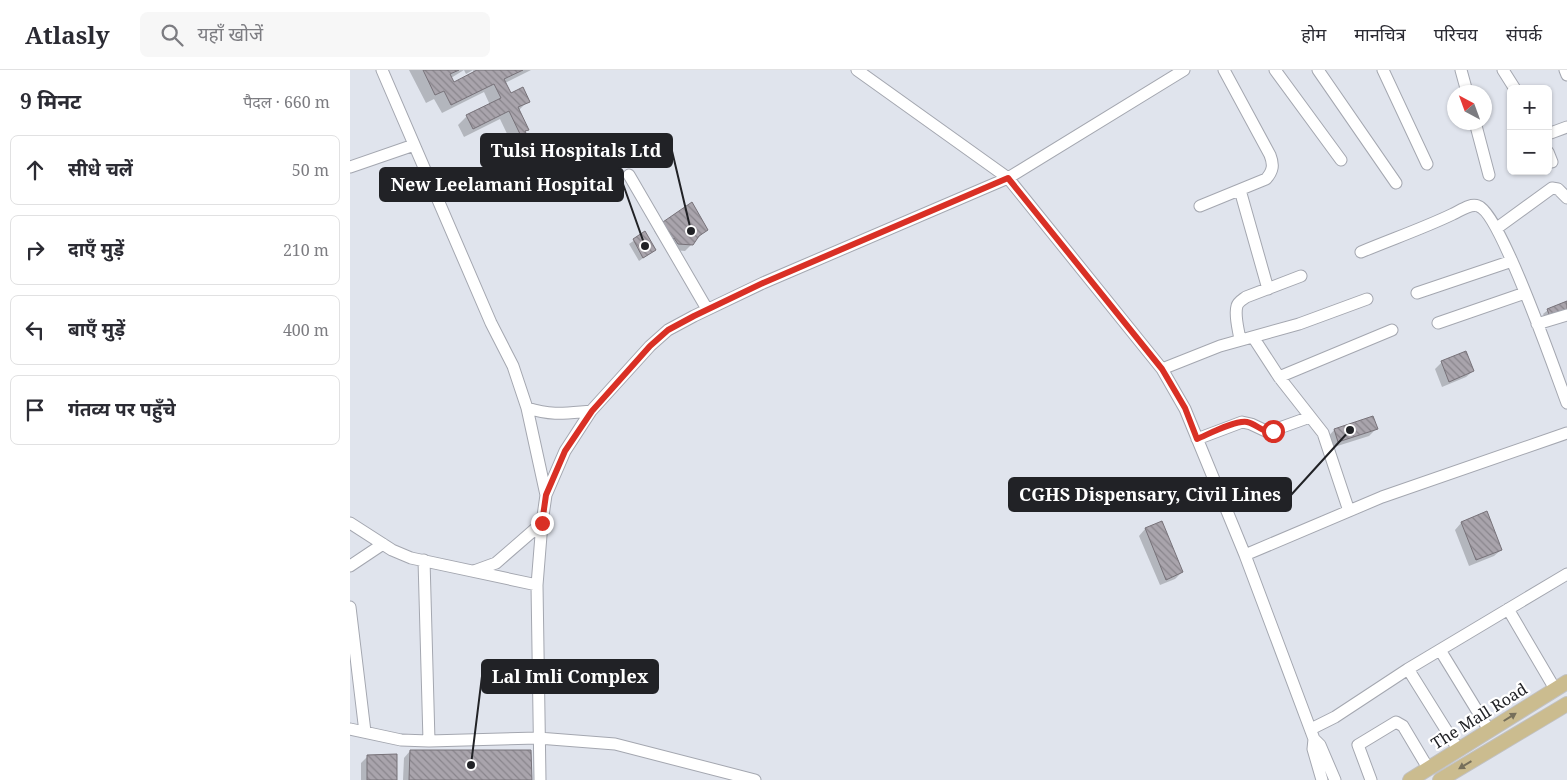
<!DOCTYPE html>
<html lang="hi">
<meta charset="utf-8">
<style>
:root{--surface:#fff;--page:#f7f7f7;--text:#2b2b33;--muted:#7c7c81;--line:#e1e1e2}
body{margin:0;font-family:"Noto Serif","Noto Sans Devanagari",serif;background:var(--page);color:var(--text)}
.controls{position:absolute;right:15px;top:15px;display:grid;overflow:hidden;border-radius:8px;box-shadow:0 1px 4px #0004}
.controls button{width:45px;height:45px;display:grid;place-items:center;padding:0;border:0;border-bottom:1px solid var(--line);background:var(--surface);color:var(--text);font:25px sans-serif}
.compass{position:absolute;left:1097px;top:15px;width:45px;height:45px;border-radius:50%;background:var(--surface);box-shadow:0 1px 4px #0004;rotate:319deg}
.stop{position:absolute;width:15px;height:15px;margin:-11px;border:4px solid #d93025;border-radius:50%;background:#fff}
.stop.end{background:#d93025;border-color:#fff;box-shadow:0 1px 5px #0008}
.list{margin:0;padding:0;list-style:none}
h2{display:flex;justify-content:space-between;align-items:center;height:65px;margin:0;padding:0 20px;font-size:21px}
h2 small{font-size:16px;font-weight:400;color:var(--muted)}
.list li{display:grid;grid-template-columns:32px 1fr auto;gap:15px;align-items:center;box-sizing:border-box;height:70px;margin:0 10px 10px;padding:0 10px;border:1px solid var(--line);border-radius:8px}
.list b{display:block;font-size:19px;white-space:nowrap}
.list em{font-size:16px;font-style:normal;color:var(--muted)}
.icon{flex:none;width:28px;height:28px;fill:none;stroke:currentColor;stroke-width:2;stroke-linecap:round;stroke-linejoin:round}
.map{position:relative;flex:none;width:1217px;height:710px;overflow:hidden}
header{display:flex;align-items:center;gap:30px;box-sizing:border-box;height:70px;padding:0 25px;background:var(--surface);border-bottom:1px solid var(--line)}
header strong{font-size:24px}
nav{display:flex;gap:28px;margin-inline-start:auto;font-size:18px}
.search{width:350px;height:45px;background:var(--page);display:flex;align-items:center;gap:12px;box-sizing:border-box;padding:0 18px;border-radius:8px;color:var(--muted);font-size:19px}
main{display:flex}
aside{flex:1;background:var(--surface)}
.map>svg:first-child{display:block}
.shadow{fill:#0003}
.building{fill:url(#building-back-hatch);stroke:#777279}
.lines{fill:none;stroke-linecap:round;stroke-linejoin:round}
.minor-casing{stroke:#a4a7b0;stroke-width:13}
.major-casing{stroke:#c1c1c2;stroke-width:16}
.minor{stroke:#fff;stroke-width:11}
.major{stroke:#cbbc8f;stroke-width:14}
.oneway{fill:#766f5a}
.route{stroke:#d93025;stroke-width:6}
.labels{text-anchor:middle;stroke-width:4.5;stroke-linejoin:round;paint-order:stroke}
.street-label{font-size:16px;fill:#212226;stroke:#fff}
.leader{fill:none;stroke:#212226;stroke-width:2}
.callout-dot{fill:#212226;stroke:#fff;stroke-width:2}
.callout{fill:#212226;stroke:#212226;stroke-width:2}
.callout-label{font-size:18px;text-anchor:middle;font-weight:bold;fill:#fff}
</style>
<header>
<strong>Atlasly</strong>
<div class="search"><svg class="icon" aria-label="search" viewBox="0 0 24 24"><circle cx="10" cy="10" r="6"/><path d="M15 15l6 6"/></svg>यहाँ खोजें</div>
<nav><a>होम</a><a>मानचित्र</a><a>परिचय</a><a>संपर्क</a></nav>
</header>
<main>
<aside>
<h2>9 मिनट<small>पैदल · 660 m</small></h2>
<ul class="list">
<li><svg class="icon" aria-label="ahead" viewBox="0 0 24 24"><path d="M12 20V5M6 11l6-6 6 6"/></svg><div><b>सीधे चलें</b></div><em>50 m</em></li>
<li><svg class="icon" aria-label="right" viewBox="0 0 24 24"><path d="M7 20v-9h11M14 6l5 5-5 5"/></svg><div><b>दाएँ मुड़ें</b></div><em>210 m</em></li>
<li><svg class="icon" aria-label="left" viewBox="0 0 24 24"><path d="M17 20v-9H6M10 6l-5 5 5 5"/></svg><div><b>बाएँ मुड़ें</b></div><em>400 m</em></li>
<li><svg class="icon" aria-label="arrive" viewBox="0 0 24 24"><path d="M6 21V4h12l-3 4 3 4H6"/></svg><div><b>गंतव्य पर पहुँचे</b></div></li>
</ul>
</aside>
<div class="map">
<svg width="1217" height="710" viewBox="0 0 1217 710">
<defs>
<pattern id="building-back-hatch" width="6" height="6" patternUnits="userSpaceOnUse" patternTransform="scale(1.25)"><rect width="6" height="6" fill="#a9a4ac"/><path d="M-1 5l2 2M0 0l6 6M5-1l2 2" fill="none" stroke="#89858c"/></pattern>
</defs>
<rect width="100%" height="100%" fill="#e0e4ed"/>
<!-- shadow -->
<path class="shadow" d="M59 0H123L116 4 114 0 101 8 104 14 124 3 123 0H181L155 13 161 25 178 31 169 40 177 59 174 62 185 83 176 92 146 107 142 100 138 102 135 97 140 92 138 86 147 77 160 70 150 49 114 67 108 55 117 46 140 35 134 22 92 43 84 29 76 33Z
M311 155 357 159 335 181 322 180 317 174 314 176 304 161Z
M295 163 305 180 289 191 279 174Z
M1217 232 1196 250 1193 244 1198 240Z
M1092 292 1123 301 1116 307 1092 317 1085 299Z
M1026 359 1019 366 981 378 978 367 984 360Z
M1137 443 1151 480 1144 486 1119 496 1105 460 1111 453Z
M811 453 832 502 825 509 810 515 789 466 795 459Z
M60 681 181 710H53L54 688Z
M18 686 46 710H11V693Z"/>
<!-- building -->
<path class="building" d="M73 0H109L100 4 104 12 127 0H173L154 9 161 23 173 17 180 32 168 37 179 60 175 61 186 84 155 99 152 92 147 94 143 87 150 84 146 76 170 64 159 41 123 59 116 45 151 28 144 14 101 35 94 21 85 25Z
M342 132 358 160 349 166 343 175 328 174 324 168 321 171 310 154Z
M295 161 306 180 293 188 283 169Z
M1217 231V241L1200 247 1197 239Z
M1116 281 1124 301 1099 312 1091 291Z
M1023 346 1028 359 988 372 984 359Z
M1137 441 1152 480 1126 490 1111 452Z
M812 451 833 502 816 510 795 458Z
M60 680H181L182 710H59Z
M47 684V710H17V685Z"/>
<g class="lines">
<defs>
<path id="minor" d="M32 0 141 253 163 296 177 338 196 425 192 453 187 515 190 710
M507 0 658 108 812 299 835 339 895 485 964 669 970 675 985 710
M925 0 991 90
M968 0 1046 113
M1033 0 1077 94
M1111 0 1117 22
M1153 0 1165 19
M1215 0 1217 5
M1125 52 1139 105
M1198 64 1217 57
M1198 82 1202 92
M0 97 64 75
M279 105 357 239
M890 120 918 219
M850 136 916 109C923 101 924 95 920 85L874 0
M1147 158 1202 118 1208 119 1217 128
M1011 182C1042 169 1074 158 1103 144 1110 141 1120 133 1128 136 1150 142 1206 304 1217 333
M1067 223 1162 191
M1088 253 1175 223
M1187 254 1217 245
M903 267 929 307 973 363 999 441
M890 270C889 261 884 246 887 236 888 232 892 230 896 227L951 206
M812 299 870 276 949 254 1017 229
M929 307 1042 260
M177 338C203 346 216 343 241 341
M847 369 892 352 901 354 918 362 960 347
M196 425 215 381 241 341 300 276 318 260 344 246 413 213 658 108 834 0
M0 453 42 480 61 488 187 515
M895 485 1032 427 1217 363
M74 490 79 671
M0 496 33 474
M124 501 146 493 192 453
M0 537 15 662
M1158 539 1205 619
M1090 580 1139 660
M1058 599 1108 679
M0 659 51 670 79 671 188 668 265 674 405 710
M961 659 985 647 1058 599 1217 504
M964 669 963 679 972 710
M1021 710 1008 675 1046 652 1053 656 1078 698"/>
<path id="major" d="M1060 710 1217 612
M1090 710 1217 634"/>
</defs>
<!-- minor casing -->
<use href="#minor" class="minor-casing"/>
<!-- major casing -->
<use href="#major" class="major-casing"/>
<!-- minor -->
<use href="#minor" class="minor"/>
<!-- major -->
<use href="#major" class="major"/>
</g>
<!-- one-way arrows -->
<defs><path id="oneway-solid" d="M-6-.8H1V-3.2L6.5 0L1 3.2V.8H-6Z" transform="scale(1.25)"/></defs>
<g class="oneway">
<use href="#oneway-solid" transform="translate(1160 647) rotate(-32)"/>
<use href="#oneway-solid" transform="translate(1115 695) rotate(149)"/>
</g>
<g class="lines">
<!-- route -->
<path class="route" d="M192 453 196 425 215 381 242 341 300 276 318 260 344 246 413 213 658 108 812 299 835 338 847 369C859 364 885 350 897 352 907 354 912 363 923 361"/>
</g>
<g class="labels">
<!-- street labels -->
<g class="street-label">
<text transform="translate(1129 646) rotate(-32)" y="6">The Mall Road</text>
</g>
</g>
<!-- callouts -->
<path class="leader" d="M341 161L322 81M295 176L273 114M1000 360L941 425M121 695L132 606"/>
<g class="callout-dot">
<circle cx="341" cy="161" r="5"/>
<circle cx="295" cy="176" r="5"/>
<circle cx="1000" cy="360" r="5"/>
<circle cx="121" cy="695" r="5"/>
</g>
<g class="callout">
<rect x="131" y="64" width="191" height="33" rx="5"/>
<rect x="30" y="98" width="243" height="33" rx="5"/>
<rect x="659" y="408" width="282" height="33" rx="5"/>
<rect x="132" y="590" width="176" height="33" rx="5"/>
</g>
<g class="callout-label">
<text x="226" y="87">Tulsi Hospitals Ltd</text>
<text x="152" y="121">New Leelamani Hospital</text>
<text x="800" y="431">CGHS Dispensary, Civil Lines</text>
<text x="220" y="613">Lal Imli Complex</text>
</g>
</svg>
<div class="controls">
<button>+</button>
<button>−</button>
</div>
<svg class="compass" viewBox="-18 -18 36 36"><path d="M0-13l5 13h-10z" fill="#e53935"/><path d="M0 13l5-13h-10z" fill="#7c7c81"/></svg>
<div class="stop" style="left:923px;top:361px"></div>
<div class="stop end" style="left:192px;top:453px"></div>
</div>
</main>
